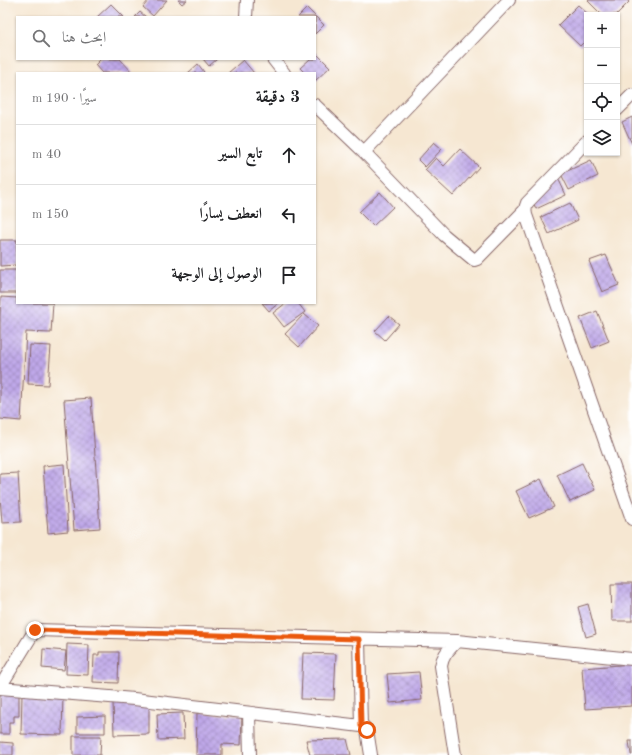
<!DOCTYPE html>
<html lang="ar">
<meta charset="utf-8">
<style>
:root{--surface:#fff;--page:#f2f2f2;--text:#202124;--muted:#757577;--line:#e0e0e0}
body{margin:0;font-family:"Old Standard TT",Amiri,serif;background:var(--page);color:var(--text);direction:rtl}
.controls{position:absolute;right:12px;top:12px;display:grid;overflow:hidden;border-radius:0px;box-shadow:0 1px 3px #0004}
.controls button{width:36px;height:36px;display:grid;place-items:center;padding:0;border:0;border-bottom:1px solid var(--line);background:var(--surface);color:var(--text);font:20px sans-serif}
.stop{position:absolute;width:12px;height:12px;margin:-9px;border:3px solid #ea580c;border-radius:50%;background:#fff}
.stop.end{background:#ea580c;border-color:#fff;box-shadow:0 1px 4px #0008}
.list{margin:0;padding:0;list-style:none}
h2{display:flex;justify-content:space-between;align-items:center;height:52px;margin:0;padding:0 16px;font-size:17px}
h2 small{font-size:13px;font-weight:400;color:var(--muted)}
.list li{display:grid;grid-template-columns:26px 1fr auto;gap:12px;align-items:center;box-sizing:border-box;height:60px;padding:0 16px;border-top:1px solid var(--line)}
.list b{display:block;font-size:15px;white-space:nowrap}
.list em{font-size:13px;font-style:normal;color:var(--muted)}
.icon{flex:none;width:22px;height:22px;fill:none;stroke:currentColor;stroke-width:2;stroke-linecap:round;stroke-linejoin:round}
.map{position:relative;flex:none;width:632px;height:755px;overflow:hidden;direction:ltr}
.search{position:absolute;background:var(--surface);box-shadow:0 1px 3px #0004;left:16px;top:16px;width:300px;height:44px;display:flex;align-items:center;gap:10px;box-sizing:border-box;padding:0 14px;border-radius:0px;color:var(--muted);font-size:15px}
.panel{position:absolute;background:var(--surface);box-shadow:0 1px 3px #0004;left:16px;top:72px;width:300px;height:232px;border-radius:0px;direction:rtl}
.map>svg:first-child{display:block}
.building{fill:url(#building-cross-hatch)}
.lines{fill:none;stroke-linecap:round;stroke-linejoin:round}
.street-casing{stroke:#866565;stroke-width:14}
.street{stroke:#fff;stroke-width:12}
.route{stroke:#ea580c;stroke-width:5}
</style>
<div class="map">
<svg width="632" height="755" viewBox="0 0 632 755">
<defs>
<pattern id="building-cross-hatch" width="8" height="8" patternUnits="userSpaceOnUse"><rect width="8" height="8" fill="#bfa8e9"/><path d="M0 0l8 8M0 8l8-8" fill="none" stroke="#9d88bd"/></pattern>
</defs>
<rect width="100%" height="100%" fill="#fff"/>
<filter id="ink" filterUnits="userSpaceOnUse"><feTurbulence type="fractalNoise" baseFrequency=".025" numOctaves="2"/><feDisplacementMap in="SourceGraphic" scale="8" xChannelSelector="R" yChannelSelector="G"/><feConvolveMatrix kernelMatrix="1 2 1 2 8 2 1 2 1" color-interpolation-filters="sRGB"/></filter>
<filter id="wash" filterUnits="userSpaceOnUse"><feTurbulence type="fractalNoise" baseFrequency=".012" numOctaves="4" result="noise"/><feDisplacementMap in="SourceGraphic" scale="16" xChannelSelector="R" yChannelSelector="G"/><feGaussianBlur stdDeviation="0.9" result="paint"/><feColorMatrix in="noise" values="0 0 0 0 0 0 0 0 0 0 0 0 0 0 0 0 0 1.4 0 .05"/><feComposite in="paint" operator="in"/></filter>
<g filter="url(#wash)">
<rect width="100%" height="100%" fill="#f6e7d2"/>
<g id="blocks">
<!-- building -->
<path class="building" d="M149 0H167L153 16 143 7Z
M178 0H187L182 4Z
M589 0H627L629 2 616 15H602L588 1Z
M111 4 124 17H97Z
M578 5 589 15H587V39L580 46 558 25Z
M307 8 324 25 315 34V17H298Z
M140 12 146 17H135Z
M316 53 330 67 315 81V73H305L300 68 310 59H315V54Z
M101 59H120L133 73H102L95 65Z
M203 59H217L209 66Z
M243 60 254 73H228Z
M198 64 204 72 203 73H188Z
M632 117V144L622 122Z
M434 142 442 149 425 167 418 160Z
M460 149 479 167 453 196 425 170 436 158 444 166Z
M591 160 598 176 569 190 561 174Z
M558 178 566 195 536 209 529 192Z
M380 192 393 207 373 226 359 212Z
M570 203 578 220 549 234 541 217Z
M0 240H17V265L0 266Z
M606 255 619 285 602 292 589 261Z
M0 270H17V293H0Z
M1 297 17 298V303H53L51 333 26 332 21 421 0 419V316Z
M262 303H279L269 311Z
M286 303H298L305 312 284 327 273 313Z
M597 311 609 341 592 348 580 318Z
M304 314 318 326 299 347 285 334Z
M389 316 399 324 385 340 375 331Z
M30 345 51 346 48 385 28 384Z
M91 398 100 528 74 530 64 400Z
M582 463 595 490 570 502 557 475Z
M64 464 68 531 48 533 43 466Z
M18 473 21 522 2 523 0 498V474Z
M541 479 554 507 529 518 516 491Z
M611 584H632V621H612Z
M588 604 596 634 586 637 578 607Z
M67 644 89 645 88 675 66 674Z
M43 649 66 651 64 670 42 668Z
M99 652H119L118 683 93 682 94 655H99Z
M303 653 336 654 334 700 301 699Z
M632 664V706L585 709 582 668Z
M419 672 422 700 390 703 387 674Z
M0 690H19V716H14V722H9V734H0Z
M22 694 63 695 62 735 21 734Z
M149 701V734L114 735 113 702Z
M183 713 184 739 158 740 157 714Z
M197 713 242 715 241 745 222 744V755H196Z
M105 716V733H77V717Z
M73 736H101L100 755H73Z
M347 739 351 755H310L306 740Z
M629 741H632V755H631Z
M0 742 13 743V755H0Z"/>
</g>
</g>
<g filter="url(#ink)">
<use href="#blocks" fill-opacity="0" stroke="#866565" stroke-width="1"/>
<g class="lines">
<defs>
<path id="street" d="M246 17 247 0
M273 59 284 73
M315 105 364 152 444 235 474 260 477 259 525 210
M617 110 632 95
M587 141 527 203C525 207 525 210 526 215L632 519
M364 152 509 0
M359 639 361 726
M0 687 35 630 457 641
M0 688 134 699 361 726 364 727 367 730 371 755
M249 713 250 755
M455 755 441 666C443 654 449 650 457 641L632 659"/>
</defs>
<!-- street casing -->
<use href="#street" class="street-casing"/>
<!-- street -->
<use href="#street" class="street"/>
</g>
</g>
<g class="lines" filter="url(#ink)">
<!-- route -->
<path class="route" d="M35 630 359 639 361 726 364 727 367 730"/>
</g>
</svg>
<div class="controls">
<button>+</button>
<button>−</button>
<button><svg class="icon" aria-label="locate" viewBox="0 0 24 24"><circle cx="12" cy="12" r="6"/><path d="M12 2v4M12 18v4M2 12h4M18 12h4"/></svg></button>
<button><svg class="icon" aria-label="layers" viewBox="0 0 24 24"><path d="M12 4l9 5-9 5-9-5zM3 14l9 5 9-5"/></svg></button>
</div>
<div class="stop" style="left:367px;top:730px"></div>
<div class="stop end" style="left:35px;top:630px"></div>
<div class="search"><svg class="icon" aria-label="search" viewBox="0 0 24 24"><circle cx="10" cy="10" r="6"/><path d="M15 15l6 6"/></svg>ابحث هنا</div>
<section class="panel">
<h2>3 دقيقة<small>سيرًا · 190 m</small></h2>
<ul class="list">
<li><svg class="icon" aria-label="ahead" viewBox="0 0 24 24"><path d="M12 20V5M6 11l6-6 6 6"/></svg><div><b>تابع السير</b></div><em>40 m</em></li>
<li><svg class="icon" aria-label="left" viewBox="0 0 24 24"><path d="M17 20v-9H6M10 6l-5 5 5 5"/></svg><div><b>انعطف يسارًا</b></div><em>150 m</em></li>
<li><svg class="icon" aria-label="arrive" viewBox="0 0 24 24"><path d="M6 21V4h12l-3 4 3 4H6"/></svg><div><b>الوصول إلى الوجهة</b></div></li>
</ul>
</section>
</div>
